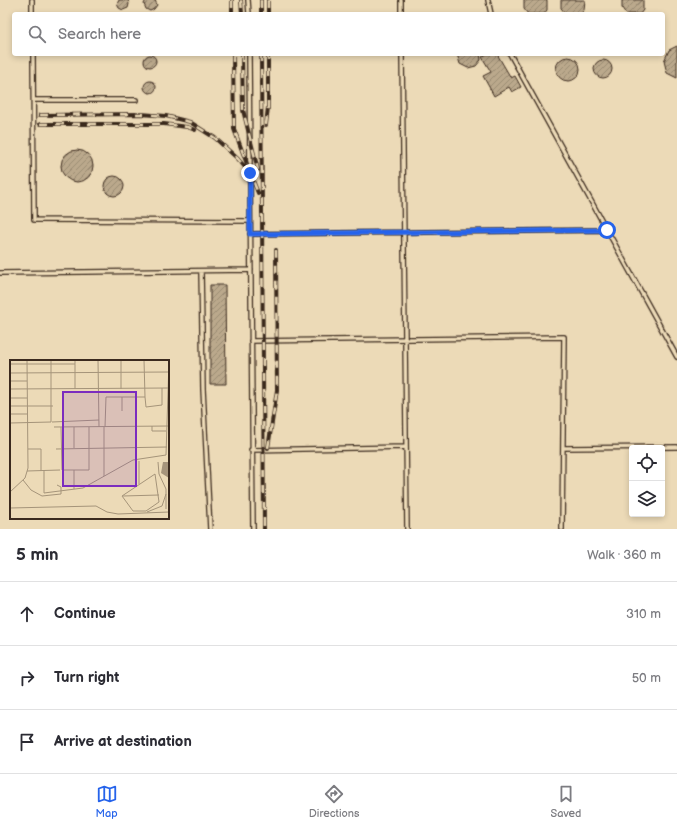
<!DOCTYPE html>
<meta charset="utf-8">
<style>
:root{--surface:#fff;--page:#f7f7f7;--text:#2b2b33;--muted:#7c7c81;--line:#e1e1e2;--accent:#2563eb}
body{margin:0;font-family:"Balsamiq Sans",sans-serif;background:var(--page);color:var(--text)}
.controls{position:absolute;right:12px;bottom:12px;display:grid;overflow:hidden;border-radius:4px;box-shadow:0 2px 6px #0003}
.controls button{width:36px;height:36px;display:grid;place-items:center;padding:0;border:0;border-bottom:1px solid var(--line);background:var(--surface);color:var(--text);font:20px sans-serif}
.stop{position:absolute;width:12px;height:12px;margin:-9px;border:3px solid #2563eb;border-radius:50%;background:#fff}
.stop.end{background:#2563eb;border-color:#fff;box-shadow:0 1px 4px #0008}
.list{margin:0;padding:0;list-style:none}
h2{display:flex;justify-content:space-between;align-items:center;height:52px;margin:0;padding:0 16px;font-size:17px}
h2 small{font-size:13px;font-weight:400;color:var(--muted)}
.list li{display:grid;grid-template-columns:26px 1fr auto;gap:12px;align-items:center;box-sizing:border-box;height:64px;padding:0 16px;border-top:1px solid var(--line)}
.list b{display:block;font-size:15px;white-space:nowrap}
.list em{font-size:13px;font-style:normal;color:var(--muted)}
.icon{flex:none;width:22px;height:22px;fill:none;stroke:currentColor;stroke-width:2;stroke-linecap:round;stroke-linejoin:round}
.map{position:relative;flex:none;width:677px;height:529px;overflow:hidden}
.search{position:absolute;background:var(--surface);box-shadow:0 2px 6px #0003;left:12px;right:12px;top:12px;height:44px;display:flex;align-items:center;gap:10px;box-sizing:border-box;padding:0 14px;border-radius:4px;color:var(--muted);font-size:15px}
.sheet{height:244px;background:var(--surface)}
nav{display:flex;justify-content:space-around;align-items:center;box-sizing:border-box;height:56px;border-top:1px solid var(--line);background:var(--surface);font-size:11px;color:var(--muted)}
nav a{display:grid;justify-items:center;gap:2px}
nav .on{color:var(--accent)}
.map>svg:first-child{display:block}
.building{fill:url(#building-hatch);stroke:#3b2a1e}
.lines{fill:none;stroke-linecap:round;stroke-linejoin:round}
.lane-casing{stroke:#3b2a1e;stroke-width:6}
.lane{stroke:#ecdab7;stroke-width:3.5}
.rail-casing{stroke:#3b2a1e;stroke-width:4}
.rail{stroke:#ecdab7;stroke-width:2.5;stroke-dasharray:8;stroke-linecap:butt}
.route{stroke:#2563eb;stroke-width:5}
.inset-road{fill:none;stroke:#a5947a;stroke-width:1}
.view{fill:#7b2cbf;fill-opacity:0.15;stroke:#7b2cbf;stroke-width:2}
.inset-edge{fill:none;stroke:#3b2a1e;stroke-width:2}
</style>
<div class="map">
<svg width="677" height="529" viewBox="0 0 677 529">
<defs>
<pattern id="building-hatch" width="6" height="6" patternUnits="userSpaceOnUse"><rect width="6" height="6" fill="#bba98c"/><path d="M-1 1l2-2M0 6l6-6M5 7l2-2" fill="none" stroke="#998a72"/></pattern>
</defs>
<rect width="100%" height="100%" fill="#ecdab7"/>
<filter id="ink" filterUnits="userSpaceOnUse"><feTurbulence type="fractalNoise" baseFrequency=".025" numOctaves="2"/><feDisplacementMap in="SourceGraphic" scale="8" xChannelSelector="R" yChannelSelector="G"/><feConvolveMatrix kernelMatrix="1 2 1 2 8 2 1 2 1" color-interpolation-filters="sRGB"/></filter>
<g filter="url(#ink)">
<!-- building -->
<path class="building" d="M119 0H128L129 4 128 8 123 10 119 8 117 4Z
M146 0H155L157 5 154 9 150 11 146 9 144 4Z
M524 0H547V10L544 14H528L524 9Z
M561 0H585L584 10 581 14H566L561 8Z
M622 0H643V10L640 14H626L622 8Z
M677 46V78L667 73 664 61 669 50Z
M457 54H480L481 60 476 66 468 68 460 64Z
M487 54H497L511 78 515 76 521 87 512 92 509 87 494 96 483 76 491 72 482 57Z
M144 61a6 6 0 1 1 12 0a6 6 0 1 1-12 0Z
M556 69a12 12 0 1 1 24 0a12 12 0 1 1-24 0Z
M594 69a9 9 0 1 1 18 0a9 9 0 1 1-18 0Z
M144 87a6 6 0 1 1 12 0a6 6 0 1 1-12 0Z
M61 166a16 16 0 1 1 32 0a16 16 0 1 1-32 0Z
M104 186a10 10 0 1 1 20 0a10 10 0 1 1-20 0Z
M210 285H225L226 384H210Z"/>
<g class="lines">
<defs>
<path id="lane" d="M32 0V14
M248 0 249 14
M401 0V14
M488 0 491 14
M33 54 34 220 250 221
M249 54 253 529
M402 54 407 529
M510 54 677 357
M34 100H136
M250 234 607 230
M201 271 203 389 210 529
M0 273 251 270
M251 341 564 337 562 529
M563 448 677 447
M251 450 406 447"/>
</defs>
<!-- lane casing -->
<use href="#lane" class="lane-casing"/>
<!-- lane -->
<use href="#lane" class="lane"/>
<defs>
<path id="rail" d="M232 0V14
M241 0 242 14
M261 0V14
M268 0V14
M233 54 234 129 247 164
M242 54 243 110 258 170
M261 54 264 529
M40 115 141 114 166 116 190 122 215 138 238 159 250 173 258 193
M40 124H164L187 127 195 130
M266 125 268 107V54
M268 448 277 390 276 250"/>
</defs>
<!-- rail casing -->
<use href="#rail" class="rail-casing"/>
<!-- rail -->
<use href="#rail" class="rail"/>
</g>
</g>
<g class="lines" filter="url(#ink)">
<!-- route -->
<path class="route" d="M250 173V234L607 230"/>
</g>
<!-- overview -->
<g transform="translate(10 360)">
<rect width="159" height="159" fill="#ecdab7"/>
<path d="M153 102H159V118L151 113Z" fill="#a6947b"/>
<path class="inset-road" d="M65 0V29M88 0 89 67M111 0V29M0 4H65M0 13 158 12M0 21H17M0 29 158 28M112 37V51M135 37 136 47 152 45V28M0 38H17M0 46H43M0 54H18M42 62 89 60M0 63 41 62V0M142 66V71H156M44 67 159 66M51 67 52 110H79V67M64 67V88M94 67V116M95 67 96 37H135L134 0M18 89H31V111M46 89 157 87M148 102 149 114 156 129V149M64 110V129M17 111 50 110M34 111V133L73 128 123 100 156 95 159 0M13 120 21 130 32 136 51 134V127L47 125M129 124V101M0 132 15 118 18 108 17 0M112 136 145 114 149 142 136 151H123M112 136 123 151M113 136 149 135M0 148 86 146 97 152 108 154 159 152M137 152 152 146 156 134"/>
<path class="view" d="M53 32H126V126H53Z"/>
<rect width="159" height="159" class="inset-edge"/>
</g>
</svg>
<div class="controls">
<button><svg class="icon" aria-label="locate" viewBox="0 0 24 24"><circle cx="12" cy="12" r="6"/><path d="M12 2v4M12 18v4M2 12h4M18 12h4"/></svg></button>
<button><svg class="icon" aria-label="layers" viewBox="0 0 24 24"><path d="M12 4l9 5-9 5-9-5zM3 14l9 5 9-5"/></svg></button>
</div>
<div class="stop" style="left:607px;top:230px"></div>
<div class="stop end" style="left:250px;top:173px"></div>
<div class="search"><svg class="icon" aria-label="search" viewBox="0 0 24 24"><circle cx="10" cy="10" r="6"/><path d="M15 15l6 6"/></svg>Search here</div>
</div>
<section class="sheet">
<h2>5 min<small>Walk · 360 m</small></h2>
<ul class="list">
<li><svg class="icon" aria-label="ahead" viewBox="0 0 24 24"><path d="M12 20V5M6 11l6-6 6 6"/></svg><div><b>Continue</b></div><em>310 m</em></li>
<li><svg class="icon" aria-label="right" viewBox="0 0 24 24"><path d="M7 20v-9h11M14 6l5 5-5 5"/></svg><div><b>Turn right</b></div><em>50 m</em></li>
<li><svg class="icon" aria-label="arrive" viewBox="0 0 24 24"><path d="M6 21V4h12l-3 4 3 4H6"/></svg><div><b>Arrive at destination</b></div></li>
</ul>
</section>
<nav>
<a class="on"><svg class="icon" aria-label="map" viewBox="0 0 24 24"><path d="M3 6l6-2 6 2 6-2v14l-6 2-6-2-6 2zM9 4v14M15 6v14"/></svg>Map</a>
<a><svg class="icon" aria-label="directions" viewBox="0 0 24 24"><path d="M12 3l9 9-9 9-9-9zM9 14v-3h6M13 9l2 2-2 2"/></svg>Directions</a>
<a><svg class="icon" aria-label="saved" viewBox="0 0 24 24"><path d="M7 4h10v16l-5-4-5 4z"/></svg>Saved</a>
</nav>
